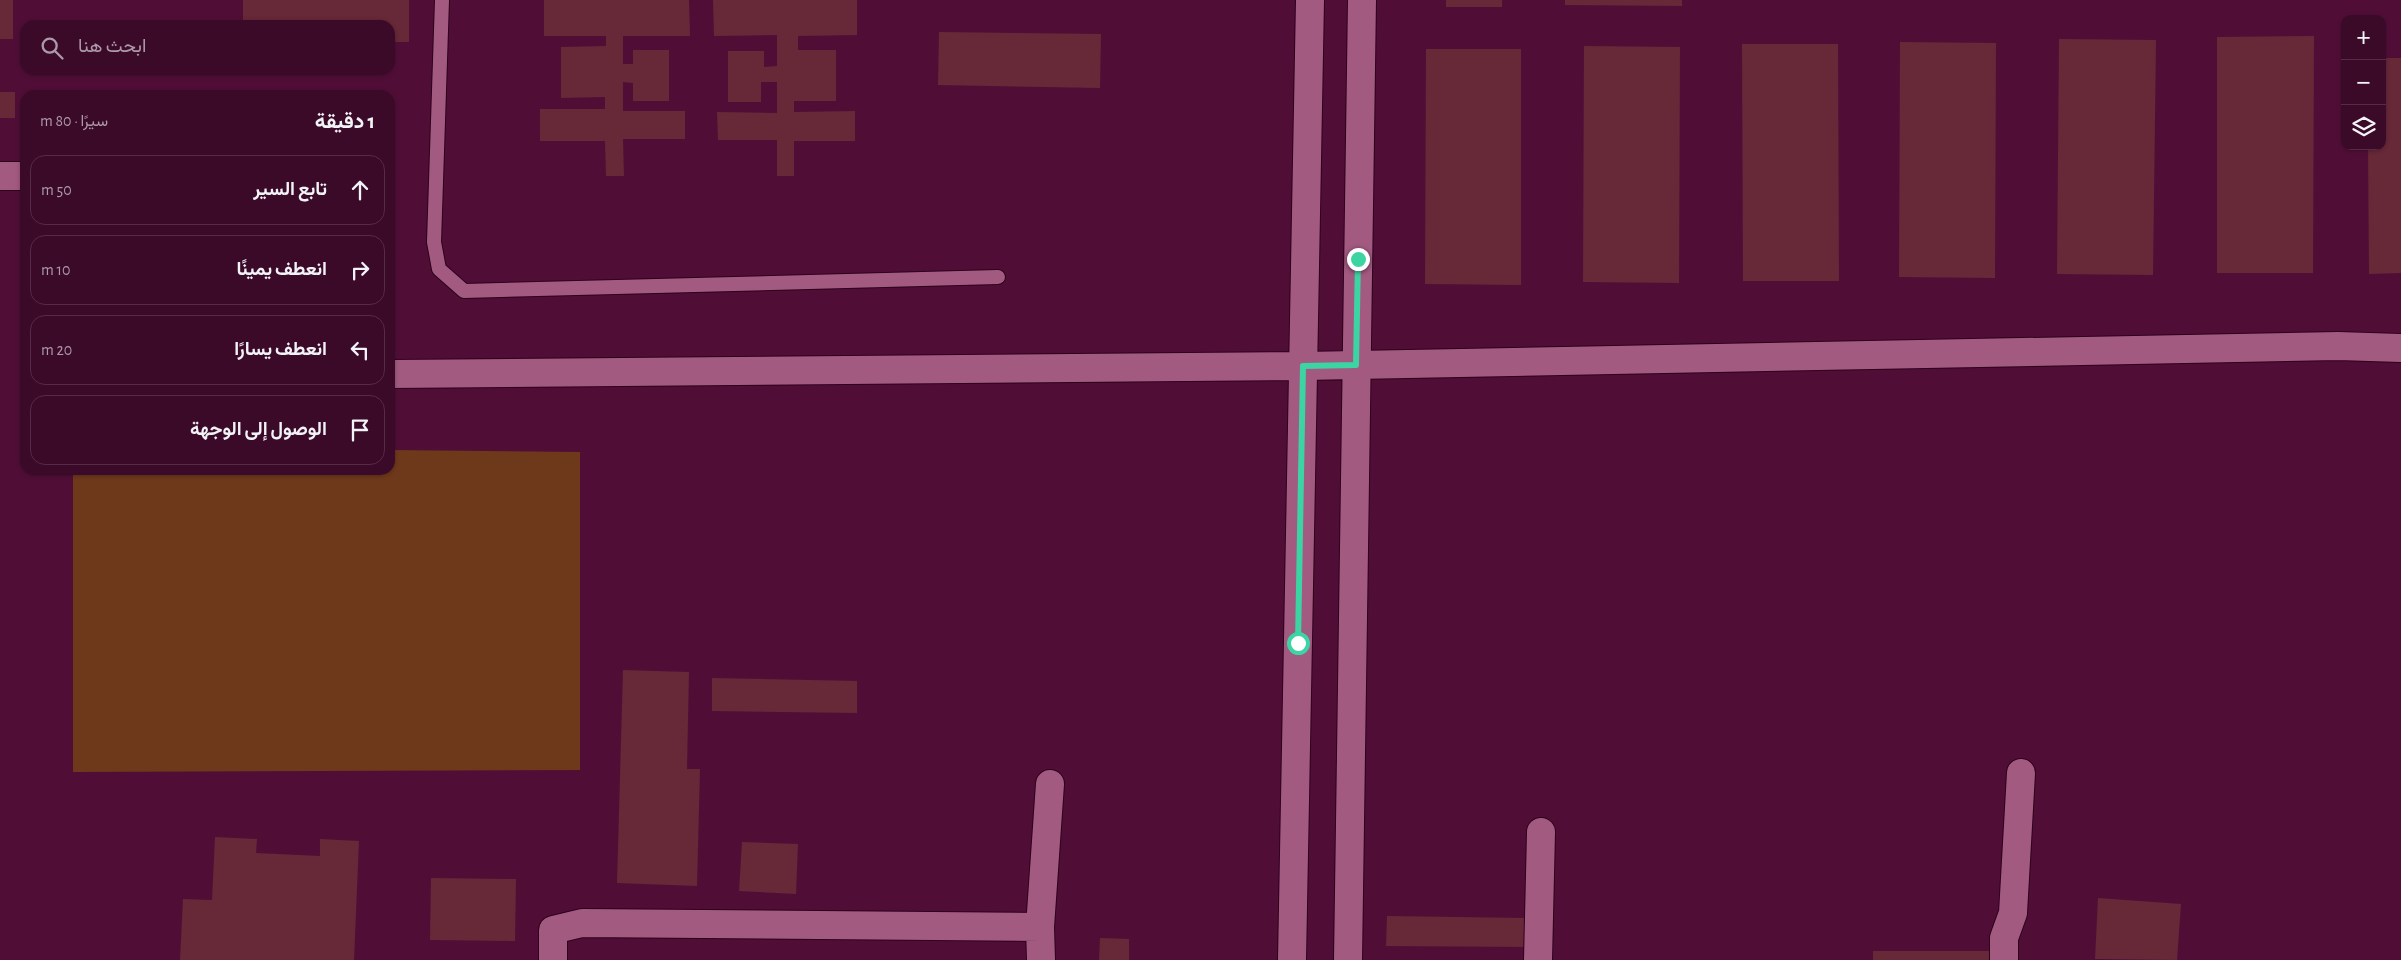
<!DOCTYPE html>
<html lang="ar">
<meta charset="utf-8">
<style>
:root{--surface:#3c0a29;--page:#431331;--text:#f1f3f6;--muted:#ac9aa8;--line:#552b46}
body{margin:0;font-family:"Alegreya Sans",Vazirmatn,sans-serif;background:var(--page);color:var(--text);direction:rtl}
.controls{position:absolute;right:15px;top:15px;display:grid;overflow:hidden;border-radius:10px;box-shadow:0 1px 4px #0004}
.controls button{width:45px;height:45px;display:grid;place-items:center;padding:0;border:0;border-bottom:1px solid var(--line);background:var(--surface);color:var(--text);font:25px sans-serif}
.stop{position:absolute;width:15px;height:15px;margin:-11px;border:4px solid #3dd4a3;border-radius:50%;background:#fff}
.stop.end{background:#3dd4a3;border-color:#fff;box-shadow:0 1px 5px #0008}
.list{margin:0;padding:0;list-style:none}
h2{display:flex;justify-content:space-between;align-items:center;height:65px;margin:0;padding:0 20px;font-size:21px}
h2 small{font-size:16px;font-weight:400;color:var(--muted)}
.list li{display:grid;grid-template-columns:32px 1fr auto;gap:15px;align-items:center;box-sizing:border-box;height:70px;margin:0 10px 10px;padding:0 10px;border:1px solid var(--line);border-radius:15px}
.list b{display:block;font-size:19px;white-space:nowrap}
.list em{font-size:16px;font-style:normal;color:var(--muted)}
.icon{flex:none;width:28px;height:28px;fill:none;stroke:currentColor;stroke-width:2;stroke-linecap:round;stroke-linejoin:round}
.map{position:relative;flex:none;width:2401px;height:960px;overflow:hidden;direction:ltr}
.search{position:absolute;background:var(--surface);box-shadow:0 1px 4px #0004;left:20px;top:20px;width:375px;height:55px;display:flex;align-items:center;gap:12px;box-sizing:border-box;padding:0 18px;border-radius:15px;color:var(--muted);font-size:19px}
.panel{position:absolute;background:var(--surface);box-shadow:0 1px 4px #0004;left:20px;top:90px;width:375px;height:385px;border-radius:15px;direction:rtl}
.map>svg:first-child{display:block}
.green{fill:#6e381b}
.building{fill:#672838}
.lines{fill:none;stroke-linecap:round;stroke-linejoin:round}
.service-casing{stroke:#2d001d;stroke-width:16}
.minor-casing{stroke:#2d001d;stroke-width:30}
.service{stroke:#a25a81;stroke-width:14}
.minor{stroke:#a25a81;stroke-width:28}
.route{stroke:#3dd4a3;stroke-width:6}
</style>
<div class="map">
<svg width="2401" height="960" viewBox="0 0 2401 960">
<rect width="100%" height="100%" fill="#500e37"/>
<!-- green -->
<path class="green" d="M390 450 580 452V770L73 772V470H390Z"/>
<!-- building -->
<path class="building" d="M0 0H13V39H0Z
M243 0H409V42H390V25H243Z
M544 0H689L690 36H623V64H633V50H669V101H633V83L623 82V111H685V139H623L624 176H606L605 141H540V109H605V97L561 98V47L606 46V36H544Z
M713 0H857V35L798 36V50H836V101H794V112L855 111V141H794V176H777V140H718L717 112 777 113V82H761V102H728V51H764V67L777 66V35L714 36Z
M1446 0H1502V7H1446Z
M1565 0H1682V6L1565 5Z
M939 32 1101 34 1100 88 938 85Z
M2314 36 2313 273H2217V37Z
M2059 39 2156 40 2153 275 2057 274Z
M1900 42 1996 43 1995 278 1899 277Z
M1742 44H1838L1839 281H1743Z
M1584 46 1680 47 1679 283 1583 282Z
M1426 49H1521V285L1425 284Z
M2382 58H2401V273L2369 274 2368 146H2382Z
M0 92H15V118H0Z
M623 670 689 672 687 769H700L697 886 617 883Z
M712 678 857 681V713L712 711Z
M215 837 257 839 256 853 320 856V839L359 841 354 960H180L183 899 212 900Z
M742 842 798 844 796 894 739 891Z
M431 878 516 879 515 941 430 940Z
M2098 898 2181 904 2177 960 2095 959Z
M1387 916 1530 918 1529 947 1386 946Z
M1100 938 1129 939V960H1099Z
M1873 951H1993V960H1873Z"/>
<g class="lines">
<defs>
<path id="service" d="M442 0 434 242 439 269 464 291 998 277"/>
<path id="minor" d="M0 176H25
M390 374 1303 366 2338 346 2401 348
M553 960V930L582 923 1040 927
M1041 960 1040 927 1050 784
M1292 960 1310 0
M1348 960 1362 0
M1538 960 1541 832
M2004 960V938L2013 913 2021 773"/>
</defs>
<!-- service casing -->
<use href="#service" class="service-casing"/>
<!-- minor casing -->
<use href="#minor" class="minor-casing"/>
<!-- service -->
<use href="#service" class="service"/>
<!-- minor -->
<use href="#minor" class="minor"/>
</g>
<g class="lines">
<!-- route -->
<path class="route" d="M1298 643 1303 366 1356 365 1358 259"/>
</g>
</svg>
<div class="controls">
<button>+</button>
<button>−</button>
<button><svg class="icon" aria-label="layers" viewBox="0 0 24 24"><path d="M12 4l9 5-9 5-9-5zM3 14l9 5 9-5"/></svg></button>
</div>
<div class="stop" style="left:1298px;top:643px"></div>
<div class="stop end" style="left:1358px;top:259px"></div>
<div class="search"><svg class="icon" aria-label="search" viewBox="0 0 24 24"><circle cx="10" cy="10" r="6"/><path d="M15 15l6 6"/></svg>ابحث هنا</div>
<section class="panel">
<h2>1 دقيقة<small>سيرًا · 80 m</small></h2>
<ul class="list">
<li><svg class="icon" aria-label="ahead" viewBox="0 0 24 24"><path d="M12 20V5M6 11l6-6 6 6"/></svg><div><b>تابع السير</b></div><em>50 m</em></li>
<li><svg class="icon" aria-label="right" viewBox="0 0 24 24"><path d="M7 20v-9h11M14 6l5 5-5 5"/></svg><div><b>انعطف يمينًا</b></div><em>10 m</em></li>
<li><svg class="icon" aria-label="left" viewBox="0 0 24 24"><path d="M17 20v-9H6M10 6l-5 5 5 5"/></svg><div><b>انعطف يسارًا</b></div><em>20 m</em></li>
<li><svg class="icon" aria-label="arrive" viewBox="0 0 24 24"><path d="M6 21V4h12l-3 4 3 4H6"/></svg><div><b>الوصول إلى الوجهة</b></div></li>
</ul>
</section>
</div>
